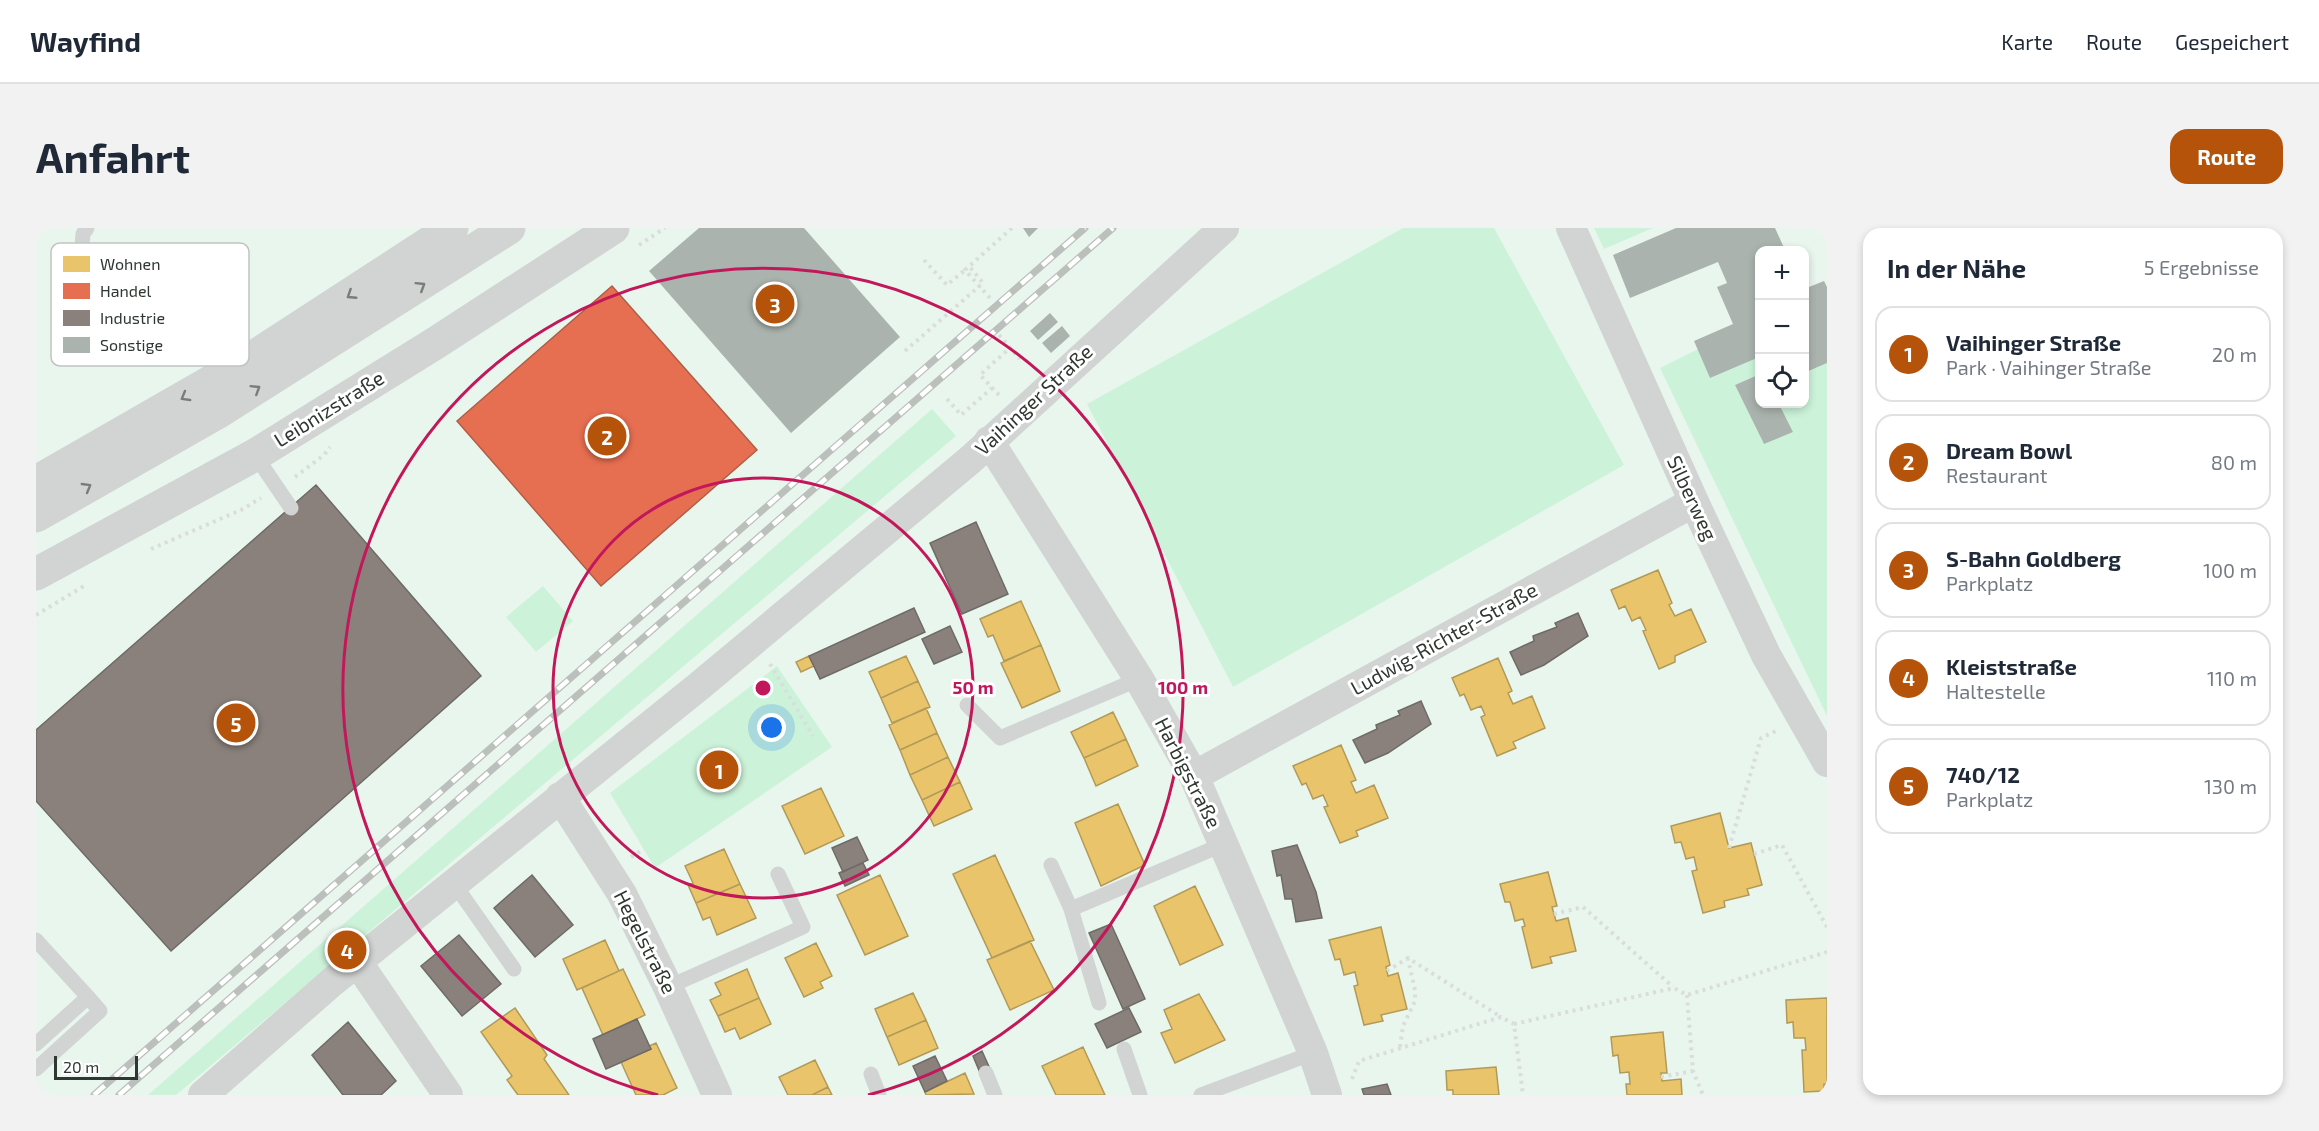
<!DOCTYPE html>
<html lang="de">
<meta charset="utf-8">
<style>
:root{--surface:#fff;--page:#f2f2f3;--text:#1f2937;--muted:#747a83;--line:#e0e1e3;--accent:#b45309}
body{margin:0;font-family:"Exo 2",sans-serif;background:var(--page);color:var(--text)}
.controls{position:absolute;right:18px;top:18px;display:grid;overflow:hidden;border-radius:12px;box-shadow:0 3px 9px #0003}
.controls button{width:54px;height:54px;display:grid;place-items:center;padding:0;border:0;border-bottom:2px solid var(--line);background:var(--surface);color:var(--text);font:30px sans-serif}
.scale{position:absolute;left:18px;bottom:15px;width:84px;box-sizing:border-box;padding-left:6px;border:3px solid #2e3731;border-top:0;font-size:16px;line-height:21px;white-space:nowrap;color:#2e3731;-webkit-text-stroke:4px #fff;paint-order:stroke}
.you{position:absolute;left:736px;top:500px;width:21px;height:21px;margin:-15px;border:4px solid #fff;border-radius:50%;background:#1a73e8;box-shadow:0 0 0 9px #1a73e833}
.badge{display:grid;place-items:center;width:39px;height:39px;border-radius:50%;background:var(--accent);color:#fff;font-size:20px;font-weight:700}
.pin{position:absolute;translate:-50% -50%;border:3px solid #fff;box-shadow:0 2px 6px #0006}
.list{margin:0;padding:0;list-style:none}
h2{display:flex;justify-content:space-between;align-items:center;height:78px;margin:0;padding:0 24px;font-size:26px}
h2 small{font-size:20px;font-weight:400;color:var(--muted)}
.list li{display:grid;grid-template-columns:39px 1fr auto;gap:18px;align-items:center;box-sizing:border-box;height:96px;margin:0 12px 12px;padding:0 12px;border:2px solid var(--line);border-radius:18px}
.list b{display:block;font-size:22px;white-space:nowrap}
.list p{margin:0;font-size:20px;white-space:nowrap;color:var(--muted)}
.list em{font-size:20px;font-style:normal;color:var(--muted)}
.icon{flex:none;width:33px;height:33px;fill:none;stroke:currentColor;stroke-width:2;stroke-linecap:round;stroke-linejoin:round}
.map{position:relative;flex:none;width:1791px;height:867px;overflow:hidden;border-radius:18px}
header{display:flex;align-items:center;gap:36px;box-sizing:border-box;height:84px;padding:0 30px;background:var(--surface);border-bottom:2px solid var(--line)}
header strong{font-size:28px}
nav{display:flex;gap:33px;margin-inline-start:auto;font-size:21px}
.intro{display:flex;align-items:center;justify-content:space-between;box-sizing:border-box;height:144px;padding:0 36px}
h1{margin:0;font-size:42px}
.button{padding:15px 27px;border-radius:18px;background:var(--accent);color:#fff;font-size:21px;font-weight:700}
main{display:flex;gap:36px;padding:0 36px}
aside{flex:1;background:var(--surface);border-radius:18px;box-shadow:0 3px 9px #0003}
.map>svg:first-child{display:block}
.green{fill:#ccf3da}
.homes{fill:#e9c46a;stroke:#b19a59;stroke-width:1.5}
.shops{fill:#e76f51;stroke:#b05e47;stroke-width:1.5}
.industry{fill:#8a817c;stroke:#6e6b66;stroke-width:1.5}
.building{fill:#aab3ad}
.lines{fill:none;stroke-linecap:round;stroke-linejoin:round}
.path{stroke:#dadddb;stroke-width:4;stroke-dasharray:3 4.5;stroke-linecap:butt}
.service{stroke:#d1d4d2;stroke-width:15}
.minor{stroke:#d1d4d2;stroke-width:30}
.tertiary{stroke:#d1d4d2;stroke-width:33}
.motorway{stroke:#d1d4d2;stroke-width:33}
.rail-casing{stroke:#bcc0bd;stroke-width:7}
.rail{stroke:#fff;stroke-width:4.5;stroke-dasharray:14;stroke-linecap:butt}
.oneway{stroke:#777e79}
.ring{fill:none;stroke:#c2185b;stroke-width:3}
.labels{text-anchor:middle;stroke-width:6;stroke-linejoin:round;paint-order:stroke}
.street-label{font-size:20px;fill:#2e3731;stroke:#fff}
.key{fill:#fff;stroke:#c0c3c1;stroke-width:1.5}
.key-label{font-size:16px;fill:#2e3731}
.centre{fill:#c2185b;stroke:#fff;stroke-width:3}
.ring-label{font-size:18px;text-anchor:middle;font-weight:bold;fill:#c2185b;stroke:#fff;stroke-width:6;stroke-linejoin:round;paint-order:stroke}
</style>
<header>
<strong>Wayfind</strong>
<nav><a>Karte</a><a>Route</a><a>Gespeichert</a></nav>
</header>
<div class="intro"><h1>Anfahrt</h1><a class="button">Route</a></div>
<main>
<div class="map">
<svg width="1791" height="867" viewBox="0 0 1791 867">
<rect width="100%" height="100%" fill="#e9f6ed"/>
<!-- green -->
<path class="green" d="M1367 0H1458L1588 237 1197 459 1051 176Z
M1558 0H1617L1568 21Z
M1662 121 1674 150 1721 130 1723 146 1699 157 1728 216 1757 204 1743 176H1768L1769 145 1791 135V488L1624 140Z
M896 181 920 208 140 867H112Z
M507 358 537 393 500 424 470 389Z
M741 438 796 519 619 640 574 565Z"/>
<!-- homes -->
<path class="homes" d="M1622 342 1636 375 1633 377 1639 388 1655 381 1670 414 1639 428V434L1623 441 1607 403 1610 402 1604 389 1596 393 1589 378 1583 381 1575 362Z
M985 373 1005 417 968 433 957 407 952 409 944 391Z
M1005 417 1024 463 986 480 965 435Z
M773 428 778 438 765 444 760 434Z
M870 428 882 453 845 470 833 444Z
M1462 430 1476 463 1472 465 1477 476 1496 468 1509 500 1477 514 1480 520 1461 528 1445 489 1449 487 1445 478 1435 482 1428 466 1424 468 1416 450Z
M882 453 894 479 856 495 845 470Z
M890 480 901 505 864 522 853 497Z
M1077 484 1090 511 1048 530 1035 504Z
M901 505 912 529 874 547 864 522Z
M1090 511 1102 538 1060 558 1048 530Z
M1305 517 1320 552 1315 554 1320 565 1338 557 1352 590 1320 603 1322 608 1304 615 1288 579 1292 578 1287 567 1277 571 1270 555 1266 557 1257 538Z
M912 529 924 554 886 572 874 547Z
M924 554 936 581 898 598 886 572Z
M785 560 808 608 769 626 746 578Z
M1082 576 1109 637 1065 658 1039 595Z
M1684 585 1693 620 1715 615 1726 657 1711 661 1713 667 1688 673 1689 679 1667 685 1656 643 1661 642 1658 629 1650 631 1645 614 1639 615 1635 598Z
M688 621 704 656 660 675 652 657 657 655 649 638Z
M959 627 998 712 956 730 917 646Z
M1512 644 1521 678 1516 679 1520 693 1532 690 1540 723 1514 729 1516 735 1496 740 1486 699 1489 698 1487 691 1479 693 1474 674H1469L1464 656Z
M844 647 872 708 829 727 801 667Z
M704 656 720 690 681 707 674 689 667 692 660 675Z
M1159 658 1187 717 1144 737 1118 678Z
M1345 699 1354 737 1350 739 1352 748 1362 745 1371 781 1345 787 1347 793 1328 797 1318 758 1322 757 1319 744 1308 747 1304 731 1299 732 1293 712Z
M569 712 583 743 541 762 527 731Z
M994 713 1018 762 974 782 951 732Z
M780 715 796 748 784 754 787 760 768 769 749 730Z
M587 741 609 787 567 807 546 760Z
M711 741 723 770 682 788 674 772 685 767 679 755Z
M877 765 890 792 851 809 839 781Z
M1163 766 1189 812 1139 835 1125 805 1136 801 1128 782Z
M723 770 735 796 704 811 699 800 689 804 682 788Z
M1791 770V856H1788V863L1768 864 1766 822H1770L1769 810H1758L1757 794 1751 795 1750 772Z
M479 780 511 827 508 831 533 867H482L471 852 476 848 445 804Z
M890 792 902 820 863 837 851 809Z
M1627 804 1631 845H1625L1626 853 1645 851 1646 867H1591L1590 856H1594L1593 844 1584 845 1582 827 1577 828 1575 809Z
M620 815 641 860 627 867H600L585 834 615 821 613 818Z
M1047 819 1069 867H1020L1006 838Z
M779 832 792 859 776 867H752L743 849Z
M1460 839 1463 867H1417V862H1411L1410 843Z
M929 845 938 866 890 867 889 864Z
M792 859 796 867H776Z"/>
<!-- shops -->
<path class="shops" d="M576 58 721 222 565 358 421 193Z"/>
<!-- industry -->
<path class="industry" d="M280 257 445 448 135 723 0 573V502Z
M940 294 972 366 926 386 894 315Z
M878 380 889 404 784 451 773 428Z
M1542 385 1552 408 1508 437 1485 447 1474 424 1498 413 1497 408 1521 399 1519 395Z
M914 398 926 424 898 436 886 411Z
M1385 473 1395 496 1352 525 1329 535 1317 512 1341 501 1340 497 1364 487 1362 483Z
M821 609 832 632 807 644 796 620Z
M1261 617 1280 664 1286 690 1260 694 1256 671H1249L1245 647 1241 648 1236 623Z
M827 635 833 647 809 658 803 645Z
M496 647 537 697 499 729 458 680Z
M1075 696 1109 771 1087 781 1053 705Z
M423 707 465 756 426 788 385 738Z
M1093 780 1105 804 1071 820 1059 796Z
M601 791 615 821 570 841 557 811Z
M312 794 360 853 345 867H307L276 827Z
M946 823 955 843 945 847 937 828Z
M899 828 911 853 889 864 877 838Z
M1351 856 1355 867H1328L1326 861Z"/>
<!-- building -->
<path class="building" d="M663 0H768L864 109 755 205 613 43Z
M987 0H1002L993 9Z
M1640 0H1739L1749 22H1724V136L1721 130 1674 150 1658 113 1697 96 1681 59 1691 55 1682 34 1594 70 1577 27Z
M1788 53 1791 59V135L1768 145V61Z
M1014 85 1022 94 1002 112 994 103Z
M1026 98 1034 108 1015 125 1006 115Z
M1724 146V176H1743L1757 204 1728 216 1699 157Z"/>
<g class="lines">
<!-- path -->
<path class="path" d="M603 17 629 0
M888 32 911 57 929 42
M954 70 929 42 976 0
M963 107 984 131
M869 123 947 55 933 38
M963 167 944 147 974 120
M911 171 925 187 956 160
M259 249 288 227 294 219
M115 321 205 282 225 270
M0 387 48 358
M734 436 777 508
M1693 620 1725 510 1740 503
M1718 626 1746 617 1791 699
M595 629 608 621
M1518 686 1547 679 1637 759
M1351 743 1372 730 1465 789
M1651 767 1657 843 1667 867
M1478 796 1638 760 1651 767 1791 724
M1364 819 1367 798 1379 773V762L1372 731
M1625 849 1657 843
M1316 851 1323 833 1465 789 1478 796 1487 867"/>
<!-- service -->
<path class="service" d="M39 105 47 6 51 0
M219 227 255 280
M931 477 964 510 1103 451
M1015 637 1035 681 1188 616
M419 657 478 741
M1035 681 1063 775
M0 712 52 769 0 816
M632 759 767 699 742 646
M1088 821 1104 867
M0 841 64 783 52 769
M950 845 959 867
M835 846 843 867
M1165 867 1277 825"/>
<!-- minor -->
<path class="minor" d="M1535 0 1658 274 1730 427 1791 534
M953 213 1103 451 1158 548 1277 825 1291 867
M1158 548 1658 274
M524 569 586 666 632 759 681 867
M322 735 412 867
M167 867 296 754 662 459 934 232 1188 0"/>
<!-- tertiary -->
<path class="tertiary" d="M0 346 219 227 398 116 577 0"/>
<!-- motorway -->
<path class="motorway" d="M0 254 216 130 416 0
M0 288 181 185 473 0"/>
<defs>
<path id="rail" d="M58 867 1049 0
M83 867 1077 0"/>
</defs>
<!-- rail casing -->
<use href="#rail" class="rail-casing"/>
<!-- rail -->
<use href="#rail" class="rail"/>
</g>
<!-- one-way arrows -->
<defs><path id="oneway-chevron" d="M-2-3.5L2.5 0L-2 3.5" fill="none" stroke-width="1.6" stroke-linecap="round" stroke-linejoin="round" transform="scale(1.5)"/></defs>
<g class="oneway">
<use href="#oneway-chevron" transform="translate(385 58) rotate(-32)"/>
<use href="#oneway-chevron" transform="translate(315 67) rotate(147)"/>
<use href="#oneway-chevron" transform="translate(220 161) rotate(-32)"/>
<use href="#oneway-chevron" transform="translate(149 169) rotate(150)"/>
<use href="#oneway-chevron" transform="translate(51 259) rotate(-30)"/>
</g>
<!-- distance rings -->
<g class="ring">
<circle cx="727" cy="460" r="210"/>
<path d="M622 867A420 420 0 1 1 832 867"/>
</g>
<g class="labels">
<!-- street labels -->
<g class="street-label">
<text transform="translate(998 172) rotate(-43)" y="7">Vaihinger Straße</text>
<text transform="translate(293 181) rotate(-32)" y="7">Leibnizstraße</text>
<text transform="translate(1656 270) rotate(65)" y="7">Silberweg</text>
<text transform="translate(1408 411) rotate(-29)" y="7">Ludwig-Richter-Straße</text>
<text transform="translate(1152 545) rotate(63)" y="7">Harbigstraße</text>
<text transform="translate(609 714) rotate(63)" y="7">Hegelstraße</text>
</g>
</g>
<!-- legend -->
<rect x="15" y="15" width="198" height="123" rx="9" class="key"/>
<rect x="27" y="28" width="27" height="16" fill="#e9c46a"/>
<rect x="27" y="55" width="27" height="16" fill="#e76f51"/>
<rect x="27" y="82" width="27" height="16" fill="#8a817c"/>
<rect x="27" y="109" width="27" height="16" fill="#aab3ad"/>
<g class="key-label">
<text x="64" y="42">Wohnen</text>
<text x="64" y="69">Handel</text>
<text x="64" y="96">Industrie</text>
<text x="64" y="123">Sonstige</text>
</g>
<circle cx="727" cy="460" r="9" class="centre"/>
<g class="ring-label">
<text x="937" y="466">50 m</text>
<text x="1147" y="466">100 m</text>
</g>
</svg>
<div class="controls">
<button>+</button>
<button>−</button>
<button><svg class="icon" aria-label="locate" viewBox="0 0 24 24"><circle cx="12" cy="12" r="6"/><path d="M12 2v4M12 18v4M2 12h4M18 12h4"/></svg></button>
</div>
<div class="scale">20 m</div>
<div class="you"></div>
<div class="pin badge" style="left:683px;top:542px">1</div>
<div class="pin badge" style="left:571px;top:208px">2</div>
<div class="pin badge" style="left:739px;top:76px">3</div>
<div class="pin badge" style="left:311px;top:722px">4</div>
<div class="pin badge" style="left:200px;top:495px">5</div>
</div>
<aside>
<h2>In der Nähe<small>5 Ergebnisse</small></h2>
<ul class="list">
<li><span class="badge">1</span><div><b>Vaihinger Straße</b><p>Park · Vaihinger Straße</p></div><em>20 m</em></li>
<li><span class="badge">2</span><div><b>Dream Bowl</b><p>Restaurant</p></div><em>80 m</em></li>
<li><span class="badge">3</span><div><b>S-Bahn Goldberg</b><p>Parkplatz</p></div><em>100 m</em></li>
<li><span class="badge">4</span><div><b>Kleiststraße</b><p>Haltestelle</p></div><em>110 m</em></li>
<li><span class="badge">5</span><div><b>740/12</b><p>Parkplatz</p></div><em>130 m</em></li>
</ul>
</aside>
</main>
